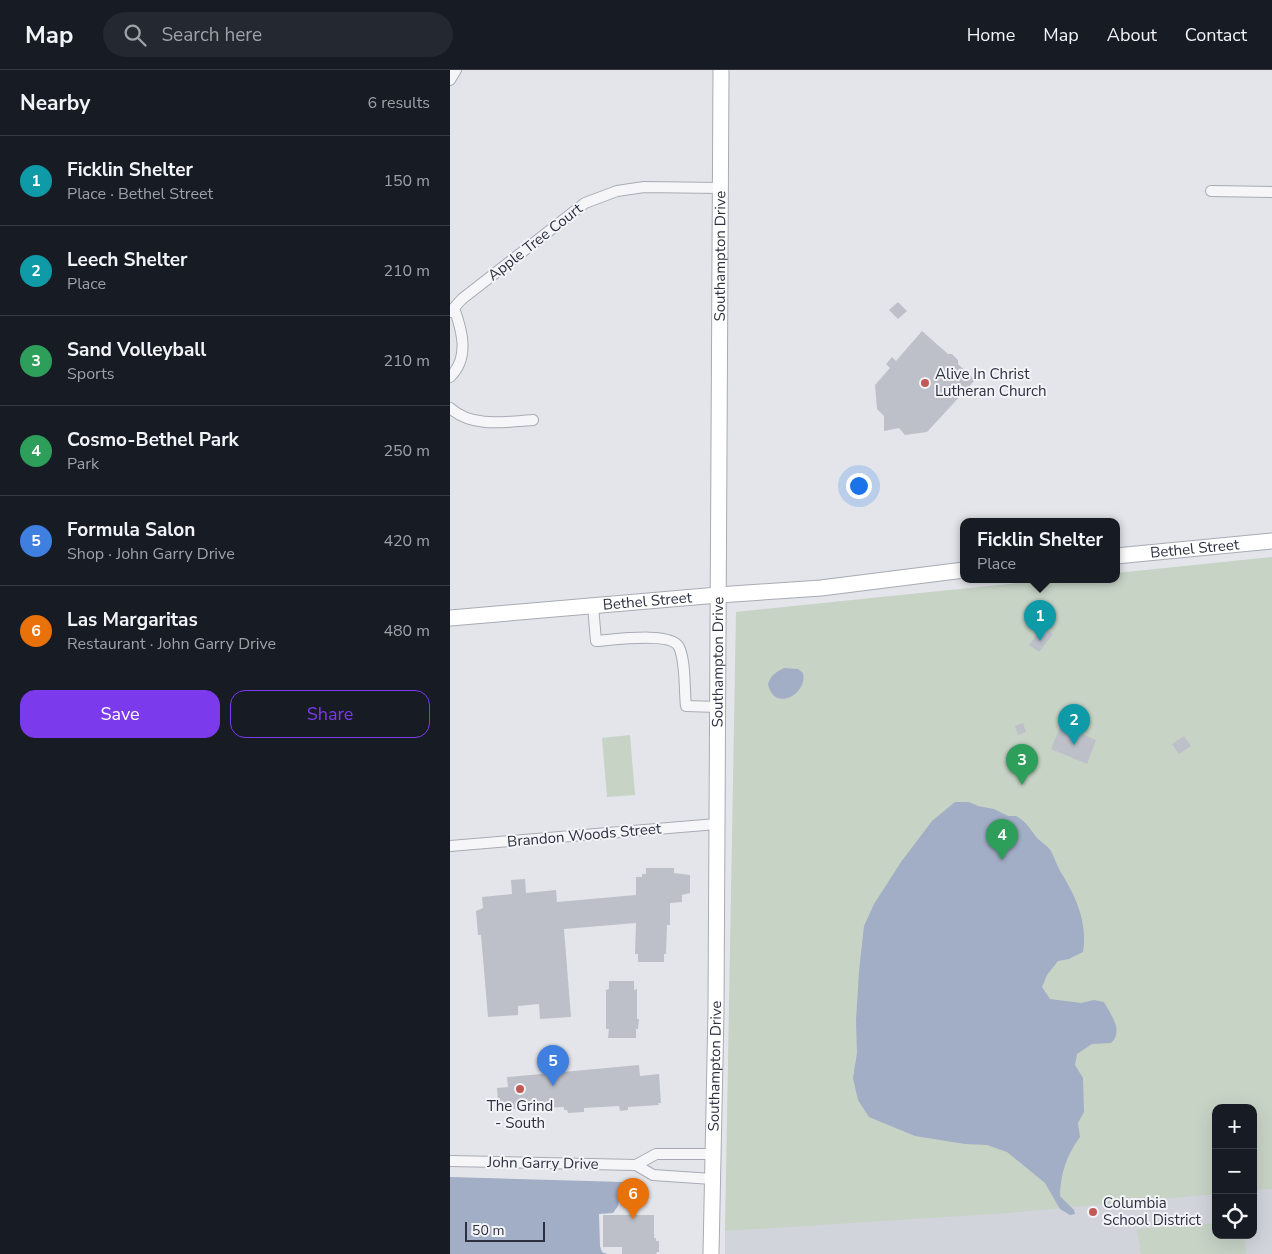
<!DOCTYPE html>
<meta charset="utf-8">
<style>
:root{--surface:#171b24;--page:#242831;--text:#f1f3f6;--muted:#9ea1a6;--line:#363941;--accent:#7c3aed}
body{margin:0;font-family:"Nunito Sans",sans-serif;background:var(--page);color:var(--text)}
.controls{position:absolute;right:15px;bottom:15px;display:grid;overflow:hidden;border-radius:10px;box-shadow:0 5px 20px #0002}
.controls button{width:45px;height:45px;display:grid;place-items:center;padding:0;border:0;border-bottom:1px solid var(--line);background:var(--surface);color:var(--text);font:25px sans-serif}
.scale{position:absolute;left:15px;bottom:12px;width:80px;box-sizing:border-box;padding-left:5px;border:2px solid #2d3041;border-top:0;font-size:14px;line-height:18px;white-space:nowrap;color:#2d3041;-webkit-text-stroke:4px #f3f4f7;paint-order:stroke}
.you{position:absolute;left:408px;top:415px;width:18px;height:18px;margin:-12px;border:4px solid #fff;border-radius:50%;background:#1a73e8;box-shadow:0 0 0 8px #1a73e833}
.badge{display:grid;place-items:center;width:32px;height:32px;border-radius:50%;background:var(--accent);color:#fff;font-size:16px;font-weight:700}
.pin{position:absolute;translate:-50% -41px;filter:drop-shadow(0 1px 2px #0008)}
.pin::after{content:'';position:absolute;top:26px;width:18px;height:15px;background:inherit;clip-path:polygon(0 0,100% 0,50% 100%)}
.popup{position:absolute;left:510px;top:448px;width:160px;height:65px;box-sizing:border-box;display:grid;place-content:center;border-radius:10px;background:var(--surface);filter:drop-shadow(0 1px 4px #0005);font-size:16px;white-space:nowrap;color:var(--muted)}
.popup b{font-size:19px;color:var(--text)}
.popup::after{content:'';position:absolute;left:50%;top:100%;margin-left:-10px;border:10px solid transparent;border-top-color:var(--surface)}
.list{margin:0;padding:0;list-style:none}
h2{display:flex;justify-content:space-between;align-items:center;height:65px;margin:0;padding:0 20px;font-size:21px}
h2 small{font-size:16px;font-weight:400;color:var(--muted)}
.list li{display:grid;grid-template-columns:32px 1fr auto;gap:15px;align-items:center;box-sizing:border-box;height:90px;padding:0 20px;border-top:1px solid var(--line)}
.list b{display:block;font-size:19px;white-space:nowrap}
.list p{margin:0;font-size:16px;white-space:nowrap;color:var(--muted)}
.list em{font-size:16px;font-style:normal;color:var(--muted)}
.actions{display:flex;gap:10px;padding:15px 20px}
.actions a{flex:1;padding:11px 0;border:1px solid var(--accent);border-radius:15px;text-align:center;font-size:18px;color:var(--accent)}
.actions .main{background:var(--accent);color:#fff}
.icon{flex:none;width:28px;height:28px;fill:none;stroke:currentColor;stroke-width:2;stroke-linecap:round;stroke-linejoin:round}
.map{position:relative;flex:none;width:822px;height:1184px;overflow:hidden}
header{display:flex;align-items:center;gap:30px;box-sizing:border-box;height:70px;padding:0 25px;background:var(--surface);border-bottom:1px solid var(--line)}
header strong{font-size:24px}
nav{display:flex;gap:28px;margin-inline-start:auto;font-size:18px}
.search{width:350px;height:45px;background:var(--page);display:flex;align-items:center;gap:12px;box-sizing:border-box;padding:0 18px;border-radius:28px;color:var(--muted);font-size:19px}
main{display:flex}
aside{flex:1;background:var(--surface)}
.map>svg:first-child{display:block}
.built{fill:#d2d4dc}
.green{fill:#c6d3c5}
.water{fill:#a2adc6}
.building{fill:#bec0c9}
.lines{fill:none;stroke-linecap:round;stroke-linejoin:round}
.street-casing{stroke:#a9abb4;stroke-width:12}
.secondary-casing{stroke:#a9abb4;stroke-width:17}
.street{stroke:#f6f6f9;stroke-width:10}
.secondary{stroke:#fff;stroke-width:15}
.poi-dot{fill:#c25956;stroke:#f3f4f7;stroke-width:2}
.labels{text-anchor:middle;stroke-width:4;stroke-linejoin:round;paint-order:stroke}
.street-label{font-size:15px;fill:#2d3041;stroke:#f3f4f7}
.poi-label{font-size:15px;fill:#2d3041;stroke:#f3f4f7;text-anchor:start}
</style>
<header>
<strong>Map</strong>
<div class="search"><svg class="icon" aria-label="search" viewBox="0 0 24 24"><circle cx="10" cy="10" r="6"/><path d="M15 15l6 6"/></svg>Search here</div>
<nav><a>Home</a><a>Map</a><a>About</a><a>Contact</a></nav>
</header>
<main>
<aside>
<h2>Nearby<small>6 results</small></h2>
<ul class="list">
<li><span class="badge" style="background:#0f9aa8">1</span><div><b>Ficklin Shelter</b><p>Place · Bethel Street</p></div><em>150 m</em></li>
<li><span class="badge" style="background:#0f9aa8">2</span><div><b>Leech Shelter</b><p>Place</p></div><em>210 m</em></li>
<li><span class="badge" style="background:#2e9e5b">3</span><div><b>Sand Volleyball</b><p>Sports</p></div><em>210 m</em></li>
<li><span class="badge" style="background:#2e9e5b">4</span><div><b>Cosmo-Bethel Park</b><p>Park</p></div><em>250 m</em></li>
<li><span class="badge" style="background:#3f7fe0">5</span><div><b>Formula Salon</b><p>Shop · John Garry Drive</p></div><em>420 m</em></li>
<li><span class="badge" style="background:#e8710a">6</span><div><b>Las Margaritas</b><p>Restaurant · John Garry Drive</p></div><em>480 m</em></li>
</ul>
<div class="actions"><a class="main">Save</a><a>Share</a></div>
</aside>
<div class="map">
<svg width="822" height="1184" viewBox="0 0 822 1184">
<rect width="100%" height="100%" fill="#e3e5ea"/>
<!-- built -->
<path class="built" d="M822 1118V1184H275V1161L766 1122V1165H803V1119Z"/>
<!-- green -->
<path class="green" d="M822 487V1119L803 1120V1038H766V1124L558 1143 275 1161 286 542 597 510H666V503Z
M180 665 185 725 157 727 152 668Z
M766 1153V1165H795L796 1184H691L687 1159Z"/>
<!-- water -->
<path class="water" d="M334 598 348 599 353 603C358 624 324 643 318 614 321 605 326 602 334 598Z
M505 732H519L528 736 544 739 558 746H566C578 753 579 758 587 768 591 772 598 776 601 781 604 787 606 793 609 799 625 825 638 851 633 882L619 889 608 891 597 905 592 917 600 929 631 933 644 930 654 932C661 945 674 961 661 973L642 974 627 984 625 995 633 1008 634 1042 628 1053 630 1067C617 1084 610 1105 610 1126L624 1140 625 1144 620 1145 610 1139 595 1113 557 1082 537 1075 515 1074 465 1066 419 1047 408 1030 403 1008 407 983 406 950 409 902 414 856 424 834 451 792 482 751Z
M0 1107 173 1112 168 1136 163 1143 149 1144 150 1176 152 1182 157 1184H0Z"/>
<!-- building -->
<path class="building" d="M448 232 457 241 448 249 439 240Z
M472 261 498 284H502L508 290V294L525 310 477 362 455 365 449 358 434 361V346L427 339 425 315 440 298 436 294 442 287 446 291Z
M593 557 603 564 589 582 579 575Z
M573 653 576 662 568 665 565 656Z
M611 655 646 670 637 694 601 679Z
M734 666 741 676 729 684 722 674Z
M196 798H224V803L240 805V823L232 825V832L220 833V855H217L216 884H214V892H188V884H185L186 853 114 859 121 947 90 949 89 934 68 936V945L38 947 31 865H28L26 841 33 838 32 827 62 824 61 810 75 809 76 823 106 820 107 832 186 825V807H192V804H196Z
M159 911H184V920L187 919V949H189L188 959H186V968H158L159 959H156V920L159 919Z
M189 995 190 1006 209 1004 211 1033H208L209 1035 178 1037V1040L170 1041 169 1036 134 1038V1042L118 1043 117 1040H114V1037L61 1039 60 1035 55 1036V1032H48L47 1018 58 1017 57 1007Z
M153 1145H204V1168H206V1171H209V1182H207L206 1184H172V1177H153Z"/>
<g class="lines">
<defs>
<path id="street" d="M0 10 6 0
M761 121 822 122
M0 242 12 229 135 133 167 121 194 117 270 118
M0 307C20 288 12 260 4 238
M0 338C22 358 55 352 83 350
M143 536 146 571C163 570 221 561 229 577 236 592 234 620 236 636L268 637
M0 776 267 754
M0 1091 186 1095 203 1105 262 1109
M186 1095 206 1084H263"/>
<g id="secondary">
<path id="s1" d="M666 486 822 471"/>
<path id="s2" d="M0 548 268 525 371 518 514 500"/>
<path id="s3" d="M261 1184 266 941 271 0"/>
</g>
</defs>
<!-- street casing -->
<use href="#street" class="street-casing"/>
<!-- secondary casing -->
<use href="#secondary" class="secondary-casing"/>
<!-- street -->
<use href="#street" class="street"/>
<!-- secondary -->
<use href="#secondary" class="secondary"/>
</g>
<!-- markers -->
<g class="poi-dot">
<circle cx="475" cy="313" r="5"/>
<circle cx="70" cy="1019" r="5"/>
<circle cx="643" cy="1142" r="5"/>
</g>
<g class="labels">
<!-- street labels -->
<g class="street-label">
<text transform="translate(85 172) rotate(-38)" y="5">Apple Tree Court</text>
<text dy="5" stroke="none"><textPath href="#s3" startOffset="998">Southampton Drive</textPath></text>
<text dy="5" stroke="none"><textPath href="#s1" startOffset="79">Bethel Street</textPath></text>
<text dy="5" stroke="none"><textPath href="#s2" startOffset="198">Bethel Street</textPath></text>
<text dy="5" stroke="none"><textPath href="#s3" startOffset="592">Southampton Drive</textPath></text>
<text transform="translate(134 765) rotate(-5)" y="5">Brandon Woods Street</text>
<text dy="5" stroke="none"><textPath href="#s3" startOffset="188">Southampton Drive</textPath></text>
<text transform="translate(93 1093) rotate(1)" y="5">John Garry Drive</text>
</g>
<!-- poi labels -->
<g class="poi-label">
<text x="485" y="309">Alive In Christ<tspan x="485" dy="17">Lutheran Church</tspan></text>
<text x="70" y="1041" text-anchor="middle">The Grind<tspan x="70" dy="17">- South</tspan></text>
<text x="653" y="1138">Columbia<tspan x="653" dy="17">School District</tspan></text>
</g>
</g>
</svg>
<div class="controls">
<button>+</button>
<button>−</button>
<button><svg class="icon" aria-label="locate" viewBox="0 0 24 24"><circle cx="12" cy="12" r="6"/><path d="M12 2v4M12 18v4M2 12h4M18 12h4"/></svg></button>
</div>
<div class="scale">50 m</div>
<div class="you"></div>
<div class="pin badge" style="left:590px;top:571px;background:#0f9aa8">1</div>
<div class="popup"><b>Ficklin Shelter</b>Place</div>
<div class="pin badge" style="left:624px;top:675px;background:#0f9aa8">2</div>
<div class="pin badge" style="left:572px;top:715px;background:#2e9e5b">3</div>
<div class="pin badge" style="left:552px;top:790px;background:#2e9e5b">4</div>
<div class="pin badge" style="left:103px;top:1016px;background:#3f7fe0">5</div>
<div class="pin badge" style="left:183px;top:1149px;background:#e8710a">6</div>
</div>
</main>
